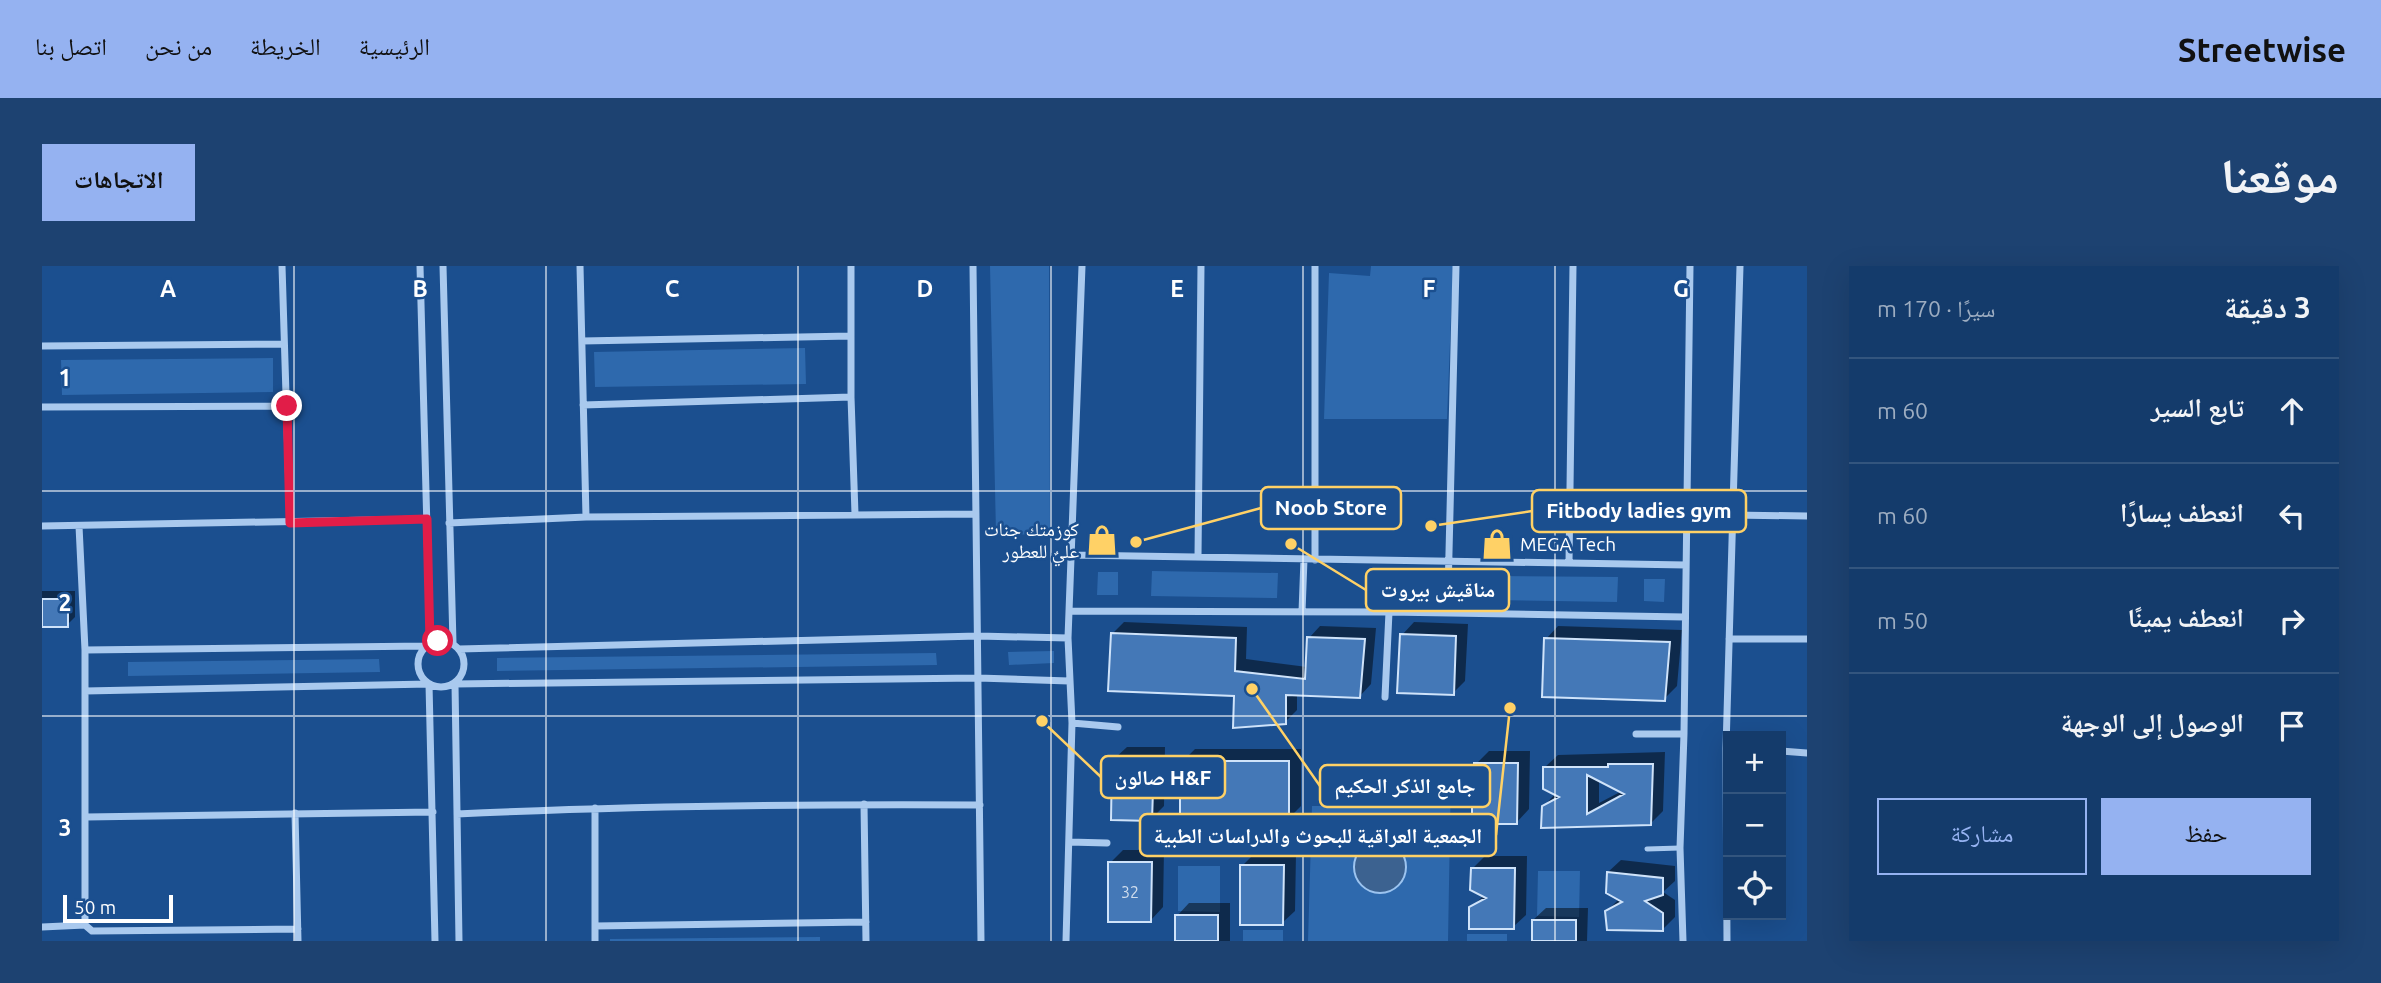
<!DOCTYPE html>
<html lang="ar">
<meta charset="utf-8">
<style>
:root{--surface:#143b6b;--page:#1d4271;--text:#f1f3f6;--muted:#9dadc1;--line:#33557e;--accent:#95b2f1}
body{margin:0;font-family:Ubuntu,"Noto Naskh Arabic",sans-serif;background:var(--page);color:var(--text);direction:rtl}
.controls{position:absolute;right:21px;bottom:21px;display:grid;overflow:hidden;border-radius:0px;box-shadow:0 7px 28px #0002}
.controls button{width:63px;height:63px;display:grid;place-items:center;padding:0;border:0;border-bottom:2px solid var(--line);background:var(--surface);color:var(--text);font:35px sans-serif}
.scale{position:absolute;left:21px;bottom:18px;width:110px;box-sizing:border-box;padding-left:7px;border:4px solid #fff;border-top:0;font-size:19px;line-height:24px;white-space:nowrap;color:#fff;-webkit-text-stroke:5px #1b4f8f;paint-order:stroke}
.stop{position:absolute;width:21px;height:21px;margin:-16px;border:5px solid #e11d48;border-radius:50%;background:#fff}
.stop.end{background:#e11d48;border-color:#fff;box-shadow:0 2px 7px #0008}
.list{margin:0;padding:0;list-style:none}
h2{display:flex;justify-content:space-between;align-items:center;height:91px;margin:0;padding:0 28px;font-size:30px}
h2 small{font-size:23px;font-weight:400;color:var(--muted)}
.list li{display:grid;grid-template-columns:46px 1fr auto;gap:21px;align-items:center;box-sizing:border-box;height:105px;padding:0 28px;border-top:2px solid var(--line)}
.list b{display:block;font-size:26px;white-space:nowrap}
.list em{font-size:23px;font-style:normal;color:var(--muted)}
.actions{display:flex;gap:14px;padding:21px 28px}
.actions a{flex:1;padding:16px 0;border:2px solid var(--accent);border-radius:0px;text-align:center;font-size:24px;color:var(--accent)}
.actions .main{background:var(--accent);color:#111}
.icon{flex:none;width:38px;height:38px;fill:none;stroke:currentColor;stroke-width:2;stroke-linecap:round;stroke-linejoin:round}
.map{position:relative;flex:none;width:1765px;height:675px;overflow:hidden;direction:ltr;border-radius:0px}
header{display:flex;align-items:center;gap:42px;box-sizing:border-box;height:98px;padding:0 35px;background:var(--accent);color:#111}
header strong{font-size:33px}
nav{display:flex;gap:38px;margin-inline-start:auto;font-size:24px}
.intro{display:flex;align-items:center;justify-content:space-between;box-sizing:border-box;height:168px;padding:0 42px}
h1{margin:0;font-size:49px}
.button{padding:18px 32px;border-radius:0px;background:var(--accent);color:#111;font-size:24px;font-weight:700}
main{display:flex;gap:42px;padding:0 42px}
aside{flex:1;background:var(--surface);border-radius:0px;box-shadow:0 7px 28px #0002}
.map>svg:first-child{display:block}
.green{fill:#2e69ad}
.water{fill:#3c6290;stroke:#9cc4f0;stroke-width:2}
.shadow{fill:#0007;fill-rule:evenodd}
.building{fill:#4478b7;stroke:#cfe3fa;stroke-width:2;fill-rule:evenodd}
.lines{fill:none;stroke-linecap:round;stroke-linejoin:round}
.service{stroke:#a9c9ee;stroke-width:5}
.minor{stroke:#a9c9ee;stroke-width:7}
.route{stroke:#e11d48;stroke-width:9}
.grid{fill:none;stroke:#fff;stroke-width:2;stroke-opacity:0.55}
.labels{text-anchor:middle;stroke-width:5;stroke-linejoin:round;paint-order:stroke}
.number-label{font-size:16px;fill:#d0dded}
.poi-label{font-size:19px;fill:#fff;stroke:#1b4f8f;text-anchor:end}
.grid-label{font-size:23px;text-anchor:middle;font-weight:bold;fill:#fff;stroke:#1b4f8f;stroke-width:5;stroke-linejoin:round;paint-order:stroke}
.leader{fill:none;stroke:#ffd166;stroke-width:2.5}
.callout-dot{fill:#ffd166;stroke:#1b4f8f;stroke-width:2.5}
.callout{fill:#1b4f8f;stroke:#ffd166;stroke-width:2.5}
.callout-label{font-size:21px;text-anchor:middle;font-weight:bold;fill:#fff}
</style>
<header>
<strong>Streetwise</strong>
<nav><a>الرئيسية</a><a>الخريطة</a><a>من نحن</a><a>اتصل بنا</a></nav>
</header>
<div class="intro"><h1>موقعنا</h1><a class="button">الاتجاهات</a></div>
<main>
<aside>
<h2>3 دقيقة<small>سيرًا · 170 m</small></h2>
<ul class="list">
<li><svg class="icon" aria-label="ahead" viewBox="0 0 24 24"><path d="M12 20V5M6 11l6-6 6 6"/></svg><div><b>تابع السير</b></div><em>60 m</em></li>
<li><svg class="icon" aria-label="left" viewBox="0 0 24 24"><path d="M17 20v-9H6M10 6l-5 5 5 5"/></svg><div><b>انعطف يسارًا</b></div><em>60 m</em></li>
<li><svg class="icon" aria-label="right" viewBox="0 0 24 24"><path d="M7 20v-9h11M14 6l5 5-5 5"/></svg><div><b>انعطف يمينًا</b></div><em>50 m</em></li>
<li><svg class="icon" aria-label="arrive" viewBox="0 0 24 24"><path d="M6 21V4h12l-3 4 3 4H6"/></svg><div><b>الوصول إلى الوجهة</b></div></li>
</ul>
<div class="actions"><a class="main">حفظ</a><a>مشاركة</a></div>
</aside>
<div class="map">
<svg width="1765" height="675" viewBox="0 0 1765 675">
<rect width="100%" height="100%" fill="#1b4f8f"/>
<!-- green -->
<path class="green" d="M948 0H1007L1008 270 954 267Z
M1329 0H1411L1405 153H1282L1287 7 1328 10Z
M763 82 764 118 553 121 552 86Z
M231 92V126L20 129 19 94Z
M1110 305 1236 307 1235 332 1109 330Z
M1056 306H1076V329H1055Z
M1450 310 1576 311 1575 336 1450 334Z
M1602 313H1623L1622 336 1602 335Z
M1012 385V397L967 399 966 386Z
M894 387 895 399 455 405V392Z
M337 393 338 406 86 410V396Z
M1289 503 1409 505 1406 675H1266L1270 540H1289Z
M1136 600H1178V646L1136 645Z
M1496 605H1538L1537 651 1495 650Z
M1201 664H1241V675H1201Z
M1425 668H1465V675H1425Z
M778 671V675H568V673Z"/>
<!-- water -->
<path class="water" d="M1312 601a26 26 0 1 1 52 0a26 26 0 1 1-52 0Z"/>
<!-- shadow -->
<path class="shadow" d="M0 325H33V351L25 359H0Z
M1082 356 1205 361 1204 393 1265 401 1267 372 1278 360 1334 362 1329 418 1318 430 1255 427V444L1243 456 1194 429 1070 368Z
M1372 356 1426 358 1423 415 1411 427 1360 369Z
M1516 360 1640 364 1635 420 1622 433 1504 373Z
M1085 481H1123L1122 540 1109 553 1072 493Z
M1153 483H1259V540L1246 553 1140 496Z
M1447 485H1488L1487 543 1475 556 1432 537 1445 524 1434 498Z
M1623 486 1621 545 1609 557 1501 560V541L1514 527 1503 501 1516 489ZM1557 513 1580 525 1557 537Z
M1081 584H1122L1121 641 1109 654 1068 597Z
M1213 587H1254L1253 645 1240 657 1200 600Z
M1443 590H1485L1484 649 1471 661 1429 642 1442 629 1430 603Z
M1579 594 1633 600V615L1621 626 1633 634V651L1620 664 1565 645 1578 632 1566 606Z
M1147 637H1188V675H1134L1135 650Z
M1504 642H1546L1545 675H1492L1491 654Z"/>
<!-- building -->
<path class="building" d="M0 333H26V361H0Z
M1069 367 1194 372 1193 405 1263 413 1265 371 1323 373 1318 432 1244 429V458L1191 462 1192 430 1066 425Z
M1358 368 1414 370 1412 429 1355 427Z
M1502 372 1628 376 1623 435 1500 431Z
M1070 493H1112L1110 555 1069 554Z
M1138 495H1247V555H1138Z
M1432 497H1476L1475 558H1430V536L1447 527 1432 519Z
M1566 498H1611L1609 559 1499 562 1500 540 1517 531 1501 523V501H1566ZM1545 509 1582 528 1545 548Z
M1066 596H1110L1109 656H1066Z
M1198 599H1242L1241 659H1198Z
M1429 602H1473L1472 663H1427V641L1444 632 1428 624Z
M1565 606 1621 612V629L1603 635 1621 647V665L1565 664 1563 645 1580 636 1564 627Z
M1133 649H1176V675H1133Z
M1490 654H1534V675H1490Z"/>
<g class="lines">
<!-- service -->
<path class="service" d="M1605 583 1638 582"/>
<!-- minor -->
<path class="minor" d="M240 0 248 257
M378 0 388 377
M401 0 411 377
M538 0 544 251
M809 0V131L813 248
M931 0 939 675
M540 75 809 70
M0 80 242 78
M541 139 809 131
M0 141 245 140
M1690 249 1765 250
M407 257 544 251 934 248
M0 260 385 253
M37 260 43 384V659
M1030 289 1644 299
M1156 291 1159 0
M1273 294V0
M1527 297 1531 0
M1028 345 1347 346 1643 351
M1260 346 1262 293
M1414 347 1406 327 1414 0
M1687 373H1765
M376 398a23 23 0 1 1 46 0a23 23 0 1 1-46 0Z
M417 383 936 370 1026 372
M43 384 384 380
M43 425 387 418 393 675
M1343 431 1347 346
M1030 457 1076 461
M1594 468H1642
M1739 485 1765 487
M822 538 824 675
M553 542V675
M253 547 256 675
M415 548C589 540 764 538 938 539
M44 551 391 546
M1027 576 1065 577
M553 660 824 656
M0 661 43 659 50 665 256 663
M417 675 413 418 936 412 1027 415
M1024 675 1030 457 1026 372 1040 0
M1641 675 1638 582 1642 468 1648 0
M1685 675 1684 482 1698 0"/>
</g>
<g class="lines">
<!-- route -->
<path class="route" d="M245 140 248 257 385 253 388 377 396 375"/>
</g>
<!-- grid -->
<path class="grid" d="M252 0V675M504 0V675M756 0V675M1009 0V675M1261 0V675M1513 0V675M0 225H1765M0 450H1765"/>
<!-- icons -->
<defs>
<symbol id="shop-bare" viewBox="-9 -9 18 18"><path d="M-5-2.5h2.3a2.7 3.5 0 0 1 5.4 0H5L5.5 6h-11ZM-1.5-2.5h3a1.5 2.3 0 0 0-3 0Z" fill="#ffd166" stroke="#1b4f8f" stroke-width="2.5" paint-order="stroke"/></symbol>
</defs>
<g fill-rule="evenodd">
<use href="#shop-bare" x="1038" y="252" width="44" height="44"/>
<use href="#shop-bare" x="1433" y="256" width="44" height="44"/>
</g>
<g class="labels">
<!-- number labels -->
<g class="number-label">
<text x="1088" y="632">32</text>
</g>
<!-- poi labels -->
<g class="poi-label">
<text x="1037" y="270">كوزمتك جنات<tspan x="1037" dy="22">عليٌ للعطور</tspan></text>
<text x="1478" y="285" text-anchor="start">MEGA Tech</text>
</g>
</g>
<g class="grid-label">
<text x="126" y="31">A</text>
<text x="378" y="31">B</text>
<text x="630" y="31">C</text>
<text x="883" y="31">D</text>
<text x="1135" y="31">E</text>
<text x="1387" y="31">F</text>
<text x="1639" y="31">G</text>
<text x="23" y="120">1</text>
<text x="23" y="345">2</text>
<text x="23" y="570">3</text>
</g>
<!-- callouts -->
<path class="leader" d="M1094 276L1219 242M1389 260L1490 245M1249 278L1324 324M1000 455L1059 511M1210 423L1278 520M1468 442L1454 569"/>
<g class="callout-dot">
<circle cx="1094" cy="276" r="7"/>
<circle cx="1389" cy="260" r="7"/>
<circle cx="1249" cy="278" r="7"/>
<circle cx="1000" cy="455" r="7"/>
<circle cx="1210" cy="423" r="7"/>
<circle cx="1468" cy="442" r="7"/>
</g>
<g class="callout">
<rect x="1219" y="221" width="140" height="42" rx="7"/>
<rect x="1490" y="224" width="214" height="42" rx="7"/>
<rect x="1324" y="303" width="143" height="42" rx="7"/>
<rect x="1059" y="490" width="124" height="42" rx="7"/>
<rect x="1278" y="499" width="170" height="42" rx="7"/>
<rect x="1098" y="548" width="356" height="42" rx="7"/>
</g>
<g class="callout-label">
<text x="1289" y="249">Noob Store</text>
<text x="1597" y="252">Fitbody ladies gym</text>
<text x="1396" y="331">مناقيش بيروت</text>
<text x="1121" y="519">صالون H&amp;F</text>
<text x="1363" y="527">جامع الذكر الحكيم</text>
<text x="1276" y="577">الجمعية العراقية للبحوث والدراسات الطبية</text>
</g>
</svg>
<div class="controls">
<button>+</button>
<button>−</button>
<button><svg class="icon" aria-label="locate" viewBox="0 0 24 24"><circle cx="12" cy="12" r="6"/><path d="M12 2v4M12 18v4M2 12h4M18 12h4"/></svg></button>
</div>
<div class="scale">50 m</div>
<div class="stop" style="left:396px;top:375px"></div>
<div class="stop end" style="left:245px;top:140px"></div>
</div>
</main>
